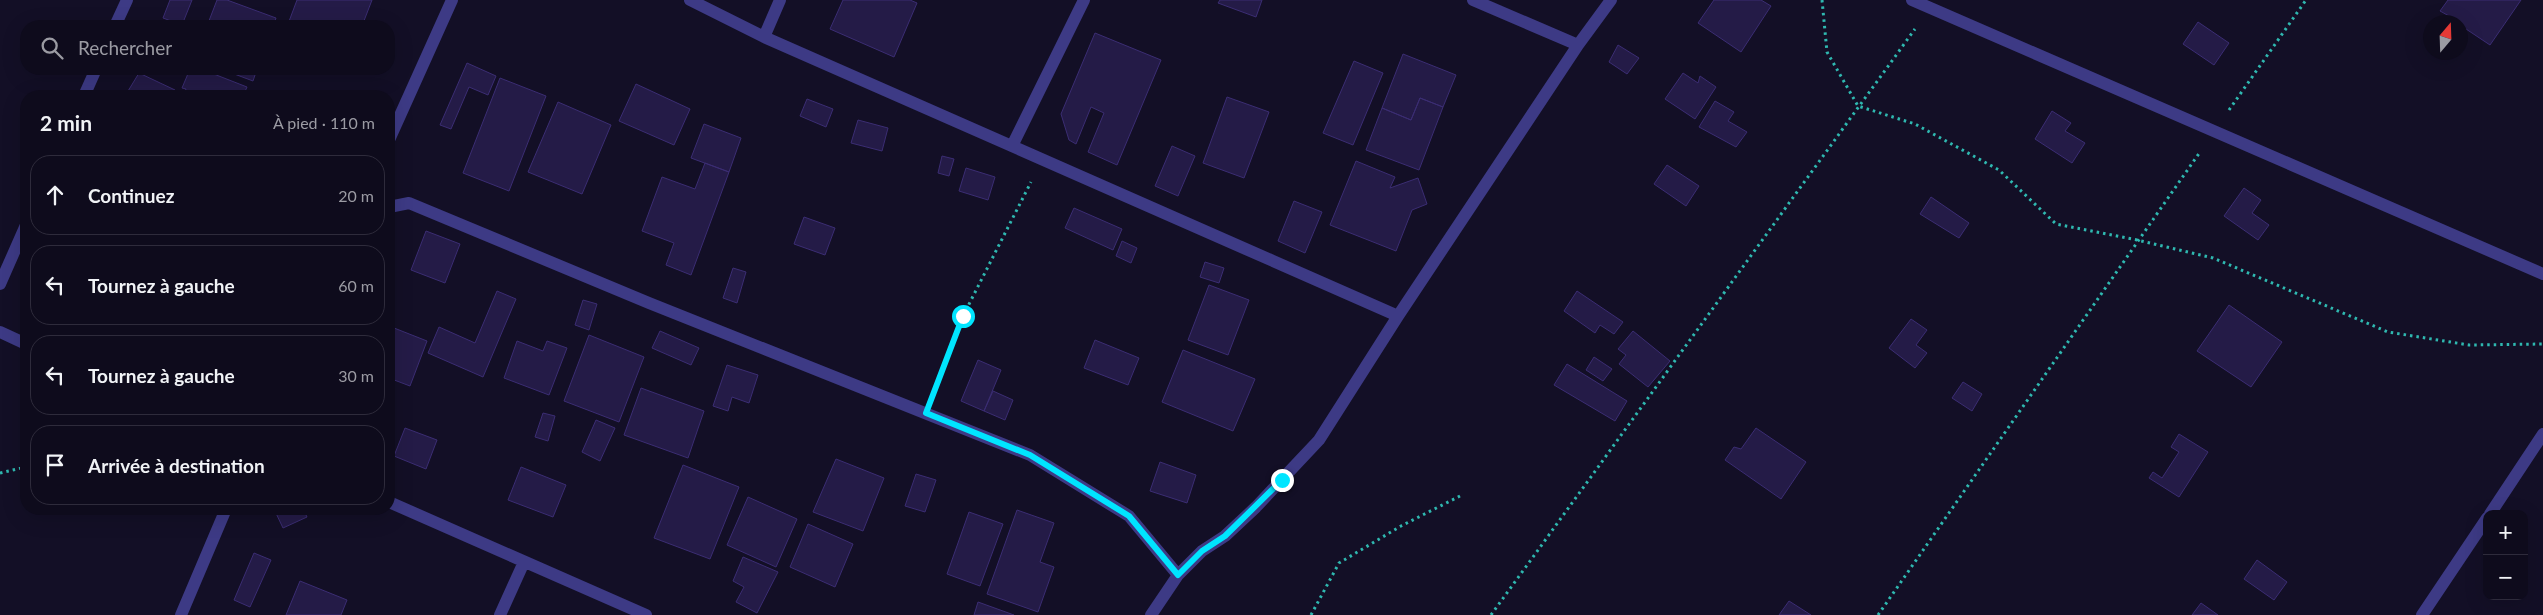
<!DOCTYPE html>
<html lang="fr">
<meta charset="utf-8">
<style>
:root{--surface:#0e0b1c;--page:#171425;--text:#f1f3f6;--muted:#9b9ba3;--line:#2e2b3b}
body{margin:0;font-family:Lato,sans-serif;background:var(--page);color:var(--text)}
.controls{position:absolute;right:15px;bottom:15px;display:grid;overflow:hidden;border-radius:10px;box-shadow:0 5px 20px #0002}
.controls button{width:45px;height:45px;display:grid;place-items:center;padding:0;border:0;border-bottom:1px solid var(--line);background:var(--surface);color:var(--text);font:25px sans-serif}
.compass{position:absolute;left:2423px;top:15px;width:45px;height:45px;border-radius:50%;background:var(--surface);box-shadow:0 5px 20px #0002;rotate:19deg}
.stop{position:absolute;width:15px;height:15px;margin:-11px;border:4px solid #00e5ff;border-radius:50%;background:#fff}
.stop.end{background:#00e5ff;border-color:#fff;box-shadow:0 1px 5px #0008}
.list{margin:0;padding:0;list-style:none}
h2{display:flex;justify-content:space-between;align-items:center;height:65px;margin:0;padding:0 20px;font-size:21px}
h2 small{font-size:16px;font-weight:400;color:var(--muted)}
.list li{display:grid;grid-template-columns:32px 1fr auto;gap:15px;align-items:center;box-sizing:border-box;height:80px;margin:0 10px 10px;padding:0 10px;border:1px solid var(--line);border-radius:20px}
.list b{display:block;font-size:19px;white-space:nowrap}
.list em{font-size:16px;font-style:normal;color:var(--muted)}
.icon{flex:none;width:28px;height:28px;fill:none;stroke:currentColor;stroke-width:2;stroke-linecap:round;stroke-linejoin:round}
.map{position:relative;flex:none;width:2543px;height:615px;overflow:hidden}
.search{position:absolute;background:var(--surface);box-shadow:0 5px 20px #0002;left:20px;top:20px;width:375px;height:55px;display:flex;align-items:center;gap:12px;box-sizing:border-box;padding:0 18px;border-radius:20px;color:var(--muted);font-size:19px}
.panel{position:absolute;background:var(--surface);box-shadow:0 5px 20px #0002;left:20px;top:90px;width:375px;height:425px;border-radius:20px}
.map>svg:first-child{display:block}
.building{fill:#241b47;stroke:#3b2d73}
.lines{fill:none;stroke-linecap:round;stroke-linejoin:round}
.path{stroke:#2fb8b0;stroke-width:3;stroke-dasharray:2.5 4;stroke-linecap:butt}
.minor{stroke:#3d3a85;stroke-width:12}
.route{stroke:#00e5ff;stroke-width:6}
</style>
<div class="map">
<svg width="2543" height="615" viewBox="0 0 2543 615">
<rect width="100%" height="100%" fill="#130f26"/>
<!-- building -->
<path class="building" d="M170 0H192L182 25 163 18Z
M217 0H227L276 18 273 26H207Z
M297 0H372L362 26H295L288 24Z
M843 0H910L917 3 894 57 830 29Z
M1220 0H1262L1256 17 1218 3Z
M1714 0H1761L1771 6 1741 52 1698 23Z
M2448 0H2521L2490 45 2460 25V22L2440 11Z
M2198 22 2229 43 2214 65 2183 44Z
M1095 33 1161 60 1117 165 1088 152 1104 113 1091 107 1076 144 1069 140 1061 114Z
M1618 45 1639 58 1627 74 1609 62Z
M1403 54 1456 75 1443 107 1420 98 1411 120 1382 108Z
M1354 61 1383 73 1353 145 1323 133Z
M467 63 496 76 488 95 469 87 451 129 440 125Z
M190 69H201L247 87 243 96H183L186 89 182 88Z
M221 69H257L253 81Z
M139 73 175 90 172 96H125Z
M1683 73 1698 83 1700 76 1716 87 1695 119 1665 99Z
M500 78 546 96 509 191 463 173Z
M636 84 690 109 674 145 619 121Z
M1227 97 1269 112 1244 178 1203 163Z
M1420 98 1443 107 1419 170 1366 150 1382 108 1411 120Z
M807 99 833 109 826 127 800 116Z
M1715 101 1734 112 1728 121 1747 132 1736 147 1699 127Z
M558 102 611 125 582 194 528 172Z
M2052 111 2071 123 2065 131 2085 143 2072 163 2035 139Z
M858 120 888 128 882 151 851 143Z
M704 124 741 138 729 172 691 158Z
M1172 146 1195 156 1178 196 1155 186Z
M942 156 954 159 949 176 938 173Z
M1356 161 1395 177 1390 188 1418 178 1427 204 1412 210 1396 251 1330 225Z
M705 163 729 172 691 275 666 265 674 243 642 231 662 177 695 189Z
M1667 165 1699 186 1686 206 1654 184Z
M966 168 995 177 988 200 959 191Z
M2244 188 2261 200 2252 213 2269 225 2258 240 2224 216Z
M1931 197 1969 223 1959 238 1920 214Z
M1294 201 1322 212 1305 253 1278 241Z
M1074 208 1122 229 1113 250 1065 228Z
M804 217 835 228 825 255 794 244Z
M426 231 460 244 445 283 411 270Z
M1122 241 1137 248 1131 263 1116 256Z
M1205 262 1224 268 1219 283 1200 277Z
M733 268 746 272 737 303 723 298Z
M1209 285 1249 300 1228 355 1188 340Z
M497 291 516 299 483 377 428 353 439 327 475 343Z
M1577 291 1623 322 1614 334 1600 325 1595 333 1564 311Z
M583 300 597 304 589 330 575 325Z
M2229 305 2282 342 2251 387 2197 351Z
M1911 319 1927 330 1916 345 1927 353 1915 368 1889 348Z
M389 326 427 341 410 386 389 378Z
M660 331 699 348 691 365 652 348Z
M1633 331 1670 361 1648 387 1619 364 1626 355 1618 349Z
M589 335 644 357 619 422 564 401Z
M1095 340 1139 358 1128 385 1084 368Z
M517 341 543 351 547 341 567 348 549 395 504 378Z
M1183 350 1255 379 1233 431 1162 402Z
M1594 357 1612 369 1603 381 1586 370Z
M978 360 1001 370 984 411 961 401Z
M1567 364 1627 401 1615 421 1554 385Z
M727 365 758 375 749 403 732 397 728 411 713 406Z
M1963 382 1982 394 1972 411 1952 398Z
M641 388 704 411 688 458 624 435Z
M993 391 1013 400 1005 420 984 411Z
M543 413 555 416 548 441 535 437Z
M596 420 615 428 600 461 582 452Z
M405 428 437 440 426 469 394 456Z
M1756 428 1806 462 1781 499 1725 460 1734 447 1741 449Z
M2179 434 2208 452 2179 497 2149 478 2153 472 2162 478 2179 452 2171 447Z
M836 459 884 478 863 531 813 512Z
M1160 462 1196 475 1187 503 1150 491Z
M683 465 739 487 710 559 654 538Z
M521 467 566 485 553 517 508 500Z
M916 474 936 480 925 512 905 506Z
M748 497 797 519 776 567 727 545Z
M274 509H303L307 517 283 528Z
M1017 510 1054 523 1040 562 1054 567 1038 612 987 594Z
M969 512 1003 524 980 586 947 574Z
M808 524 853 544 835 587 790 567Z
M254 553 271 560 250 607 234 600Z
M743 557 778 572 757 613 736 602 744 587 733 581Z
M2257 560 2287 582 2274 600 2244 579Z
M300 581 347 600 341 615H286Z
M1789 601 1811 615H1779Z
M978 602 1014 615H974Z
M2201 603 2218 615H2192Z"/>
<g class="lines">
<!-- path -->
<path class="path" d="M1822 0 1827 52 1858 106 1915 124 1999 170 2056 224 2137 240 2213 258 2388 332 2469 345 2543 344
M2229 110 2306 0
M935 389 963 316 1031 182
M0 473 26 467
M1311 615 1339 563 1401 526 1460 496
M1491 615 1915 29
M1878 615 2200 152"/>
<!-- minor -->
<path class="minor" d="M690 0 764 37 1398 316
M1473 0 1578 45
M1912 0 2543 274
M115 26 127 0
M764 37 780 0
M84 96 96 69
M389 140 452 0
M1012 146 1084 0
M389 207 409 203 649 303 1030 455 1129 516 1178 575
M0 284 26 225
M0 332 26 344
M389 502 646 615
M2490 514 2543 434
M181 615 226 509
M500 615 524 562
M1151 615 1178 575 1202 551 1225 536 1256 507 1319 440 1398 316 1578 45 1611 0
M2422 615 2487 518"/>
</g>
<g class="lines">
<!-- route -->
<path class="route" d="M963 316 926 413 1030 455 1129 516 1178 575 1202 551 1225 536 1282 480"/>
</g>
</svg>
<div class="controls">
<button>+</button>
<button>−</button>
</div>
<svg class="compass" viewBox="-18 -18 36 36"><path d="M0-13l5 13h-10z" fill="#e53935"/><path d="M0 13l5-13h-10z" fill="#9b9ba3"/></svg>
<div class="stop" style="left:963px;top:316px"></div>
<div class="stop end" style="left:1282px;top:480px"></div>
<div class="search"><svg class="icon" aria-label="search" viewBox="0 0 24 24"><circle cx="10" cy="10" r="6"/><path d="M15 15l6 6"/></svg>Rechercher</div>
<section class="panel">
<h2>2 min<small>À pied · 110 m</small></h2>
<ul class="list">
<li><svg class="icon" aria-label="ahead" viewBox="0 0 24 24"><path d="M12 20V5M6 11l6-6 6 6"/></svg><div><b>Continuez</b></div><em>20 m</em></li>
<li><svg class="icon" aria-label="left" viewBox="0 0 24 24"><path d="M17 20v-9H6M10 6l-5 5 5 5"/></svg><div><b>Tournez à gauche</b></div><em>60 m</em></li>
<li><svg class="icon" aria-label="left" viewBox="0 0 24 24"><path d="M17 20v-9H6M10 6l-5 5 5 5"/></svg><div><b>Tournez à gauche</b></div><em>30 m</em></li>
<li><svg class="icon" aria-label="arrive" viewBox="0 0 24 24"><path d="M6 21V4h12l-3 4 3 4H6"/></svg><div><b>Arrivée à destination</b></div></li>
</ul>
</section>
</div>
